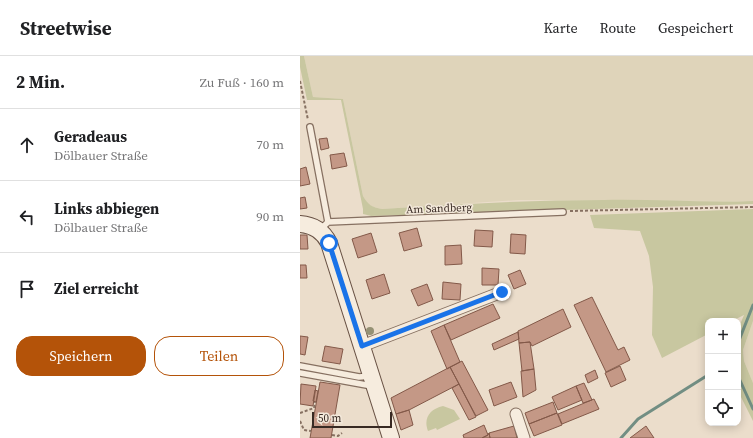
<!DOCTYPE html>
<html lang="de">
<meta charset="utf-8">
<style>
:root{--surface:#fff;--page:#f6f6f6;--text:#202124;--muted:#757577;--line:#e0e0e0;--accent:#b45309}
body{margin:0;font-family:"Source Serif 4",serif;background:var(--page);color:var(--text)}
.controls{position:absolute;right:12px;bottom:12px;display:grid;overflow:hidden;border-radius:8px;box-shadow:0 2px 10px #0003}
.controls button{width:36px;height:36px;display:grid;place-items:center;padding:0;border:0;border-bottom:1px solid var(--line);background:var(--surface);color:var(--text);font:20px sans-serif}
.scale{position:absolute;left:12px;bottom:10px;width:80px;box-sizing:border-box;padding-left:4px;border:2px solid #382a23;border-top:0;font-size:11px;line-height:14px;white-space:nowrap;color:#382a23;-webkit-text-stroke:3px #f3e8da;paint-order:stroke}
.stop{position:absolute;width:12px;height:12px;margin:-9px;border:3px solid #1a73e8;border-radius:50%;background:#fff}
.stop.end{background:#1a73e8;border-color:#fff;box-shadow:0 1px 4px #0008}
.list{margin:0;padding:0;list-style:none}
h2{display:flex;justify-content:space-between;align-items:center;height:52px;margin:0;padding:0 16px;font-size:17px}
h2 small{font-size:13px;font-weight:400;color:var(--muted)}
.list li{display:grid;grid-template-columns:26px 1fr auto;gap:12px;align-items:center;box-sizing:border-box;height:72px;padding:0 16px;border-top:1px solid var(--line)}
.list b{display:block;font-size:15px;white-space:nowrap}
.list p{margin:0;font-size:13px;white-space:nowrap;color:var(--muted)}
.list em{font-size:13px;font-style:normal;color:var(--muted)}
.actions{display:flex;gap:8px;padding:12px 16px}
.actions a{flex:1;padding:9px 0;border:1px solid var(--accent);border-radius:16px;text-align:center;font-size:14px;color:var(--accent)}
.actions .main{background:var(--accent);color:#fff}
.icon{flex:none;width:22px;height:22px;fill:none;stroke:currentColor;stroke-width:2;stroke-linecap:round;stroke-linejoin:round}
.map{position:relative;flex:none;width:453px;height:382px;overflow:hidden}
header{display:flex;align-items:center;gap:24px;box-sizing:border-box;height:56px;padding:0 20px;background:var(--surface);border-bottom:1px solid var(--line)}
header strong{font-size:19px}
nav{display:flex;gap:22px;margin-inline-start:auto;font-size:14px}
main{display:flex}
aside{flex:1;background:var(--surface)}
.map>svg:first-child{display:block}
.farmland{fill:#dfd4ba}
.green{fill:#c8c7a0}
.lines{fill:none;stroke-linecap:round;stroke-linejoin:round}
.stream{stroke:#728e83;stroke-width:3}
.building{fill:#c49886;stroke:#835949}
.lane-casing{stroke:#867061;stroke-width:8}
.street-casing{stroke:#867061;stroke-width:13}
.secondary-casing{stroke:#685144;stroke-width:18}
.path{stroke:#867061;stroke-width:2;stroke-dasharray:3 2;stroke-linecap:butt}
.lane{stroke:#f6ecde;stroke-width:5.5}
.street{stroke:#f6ecde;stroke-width:11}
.secondary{stroke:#f6ecde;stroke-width:16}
.tree{fill:#959174}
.route{stroke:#1a73e8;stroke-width:5}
.labels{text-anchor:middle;stroke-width:3;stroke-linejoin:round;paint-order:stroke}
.street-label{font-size:11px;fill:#382a23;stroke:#f3e8da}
</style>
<header>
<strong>Streetwise</strong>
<nav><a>Karte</a><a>Route</a><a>Gespeichert</a></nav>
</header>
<main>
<aside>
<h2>2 Min.<small>Zu Fuß · 160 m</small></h2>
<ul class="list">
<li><svg class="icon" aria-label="ahead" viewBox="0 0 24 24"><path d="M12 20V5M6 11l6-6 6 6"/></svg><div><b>Geradeaus</b><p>Dölbauer Straße</p></div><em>70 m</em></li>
<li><svg class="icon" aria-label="left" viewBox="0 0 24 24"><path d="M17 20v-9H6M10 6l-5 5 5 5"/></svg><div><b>Links abbiegen</b><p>Dölbauer Straße</p></div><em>90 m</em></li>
<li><svg class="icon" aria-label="arrive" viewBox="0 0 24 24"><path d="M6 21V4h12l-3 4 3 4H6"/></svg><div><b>Ziel erreicht</b></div></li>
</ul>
<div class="actions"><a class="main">Speichern</a><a>Teilen</a></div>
</aside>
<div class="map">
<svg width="453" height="382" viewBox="0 0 453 382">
<rect width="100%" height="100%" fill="#ebddcb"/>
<!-- farmland -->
<path class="farmland" d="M4 0H453V145L374 146 306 144H219L82 153 73 151 67 147 63 140 43 43 13 41Z
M453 265V327L444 305 443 294Z"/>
<!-- green -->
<path class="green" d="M0 0H4L13 41 43 43 63 140C68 149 72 151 82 153 156 148 230 144 304 144 354 143 403 147 453 145V148L71 160 63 158V153L41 44H7L0 11Z
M453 153V265L443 294 444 305 453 327V365L438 335V273L444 259 432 265H408V278L362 302 352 279 353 231 349 200 340 175 294 172 290 159Z
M143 350 154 354 160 363 137 374 136 372 128 375C123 362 130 353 143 350Z"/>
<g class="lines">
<!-- stream -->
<path class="stream" d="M438 287 453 249
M438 320 453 353
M321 382 338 363 408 319"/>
</g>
<!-- building -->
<path class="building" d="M27 82 29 92 21 94 19 83Z
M44 97 47 110 32 113 30 99Z
M6 111 10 128 0 130V113Z
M5 141 7 152 0 153V142Z
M117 172 122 190 104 195 99 177Z
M175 174 193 175 192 191 174 190Z
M71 177 77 196 58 202 52 183Z
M211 178 226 179 225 198 210 197Z
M0 179H7L8 193H0Z
M161 189 162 208 145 209V190Z
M0 209H6L7 222H0Z
M182 212 199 213 198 229H182Z
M220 214 226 228 214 233 208 219Z
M84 218 90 237 72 243 66 224Z
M143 226 161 228 160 244 142 243Z
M127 228 133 244 118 250 111 234Z
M292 241 318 294 324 291 330 304 306 316 274 249Z
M193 248 200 262 151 284 144 269Z
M263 253 271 271 232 290 230 286 219 287 218 275Z
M144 269 160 306 147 313 131 275Z
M218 276 219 283 194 294 192 288Z
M0 280 8 281 5 299 0 298Z
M230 286 234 313 222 315 219 287Z
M25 290 43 293 40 308 22 305Z
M162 305 188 354 176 360 150 311Z
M320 310 326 324 311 331 305 317Z
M150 311 159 328 109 354 96 358 91 342Z
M234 313 236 334 223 341 221 315Z
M295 314 298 322 288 327 285 319Z
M20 326 40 329 31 382H10Z
M211 326 217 341 194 350 189 334Z
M284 327 292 344 283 347 276 330Z
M1 328 16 330 13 350 0 348Z
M159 328 176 361 169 364 152 332Z
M276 330 282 344 258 354 252 341Z
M15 334 18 335 16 346 13 345Z
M294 343 299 353 262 368 258 358Z
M253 346 257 357 229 368 225 357Z
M109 354 113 369 101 374 96 358Z
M257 357 262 369 234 380 229 368Z
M184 369 188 379 182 382H164L163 379Z
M214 370 217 382H190L189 377Z
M346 370 354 382H330Z
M189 377 190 382H182L188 379Z"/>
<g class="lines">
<defs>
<path id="lane" d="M10 71 28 166
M20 174 28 166 263 156
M0 310 59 321 71 320
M0 317 72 330"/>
<path id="street" d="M62 290 202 236
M216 358 224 382"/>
<path id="secondary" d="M0 168C14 169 23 175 29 187L91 382"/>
</defs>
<!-- lane casing -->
<use href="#lane" class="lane-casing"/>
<!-- street casing -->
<use href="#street" class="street-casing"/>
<!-- secondary casing -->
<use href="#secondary" class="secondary-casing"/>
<!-- path -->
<path class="path" d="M0 25 8 64
M270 155 453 151
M0 357 14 352 15 346
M0 365 4 374 11 375
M32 379 38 380 42 377"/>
<!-- lane -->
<use href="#lane" class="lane"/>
<!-- street -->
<use href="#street" class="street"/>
<!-- secondary -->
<use href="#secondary" class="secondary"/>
</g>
<!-- trees -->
<circle class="tree" cx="70" cy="275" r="4"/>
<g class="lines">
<!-- route -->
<path class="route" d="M29 187 62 290 202 236"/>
</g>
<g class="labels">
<!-- street labels -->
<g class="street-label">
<text transform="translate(139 152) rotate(-2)" y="4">Am Sandberg</text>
</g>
</g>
</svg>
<div class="controls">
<button>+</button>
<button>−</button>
<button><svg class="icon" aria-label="locate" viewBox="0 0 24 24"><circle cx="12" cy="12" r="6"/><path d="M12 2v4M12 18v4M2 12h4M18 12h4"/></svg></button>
</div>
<div class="scale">50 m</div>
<div class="stop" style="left:29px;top:187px"></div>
<div class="stop end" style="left:202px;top:236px"></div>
</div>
</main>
